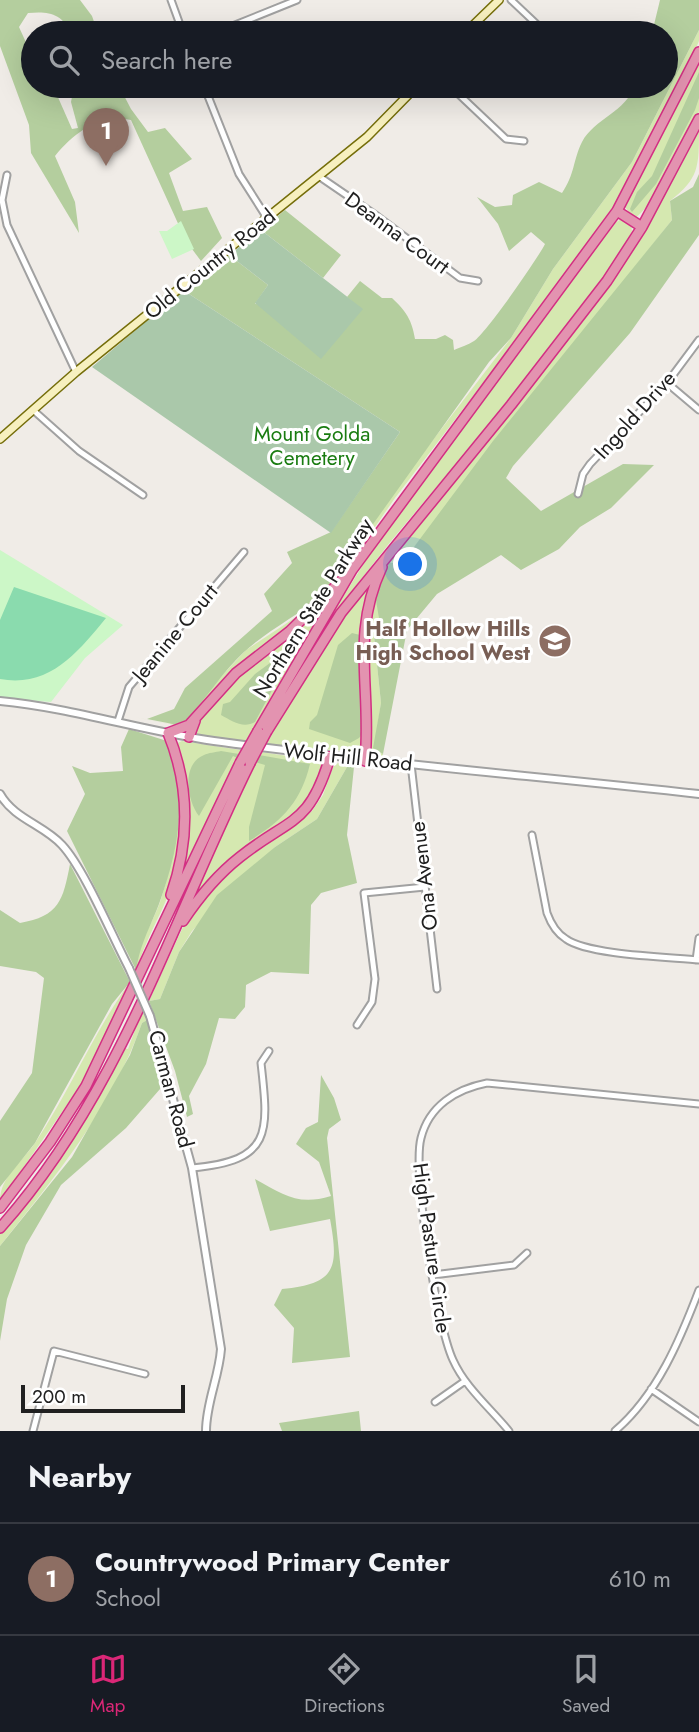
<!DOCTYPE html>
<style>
:root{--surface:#171b24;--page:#242831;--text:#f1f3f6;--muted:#9ea1a6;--line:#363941;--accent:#db2777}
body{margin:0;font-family:Jost,sans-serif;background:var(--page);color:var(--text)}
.scale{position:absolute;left:21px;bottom:18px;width:164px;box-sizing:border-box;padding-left:7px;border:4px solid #202020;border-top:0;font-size:19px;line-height:24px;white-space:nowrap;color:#202020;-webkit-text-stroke:5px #fff;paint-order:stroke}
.you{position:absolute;left:411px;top:565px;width:24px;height:24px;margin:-18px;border:5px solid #fff;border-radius:50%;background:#1a73e8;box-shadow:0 0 0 10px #1a73e833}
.badge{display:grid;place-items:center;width:46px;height:46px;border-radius:50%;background:var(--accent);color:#fff;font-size:23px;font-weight:700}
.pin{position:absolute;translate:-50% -58px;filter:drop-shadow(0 2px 4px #0008)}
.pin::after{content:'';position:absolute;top:37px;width:24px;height:21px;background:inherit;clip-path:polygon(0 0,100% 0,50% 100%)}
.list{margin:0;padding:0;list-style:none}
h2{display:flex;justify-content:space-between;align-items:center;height:91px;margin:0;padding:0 28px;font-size:30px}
h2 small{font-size:23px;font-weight:400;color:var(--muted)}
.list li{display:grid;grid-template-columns:46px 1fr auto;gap:21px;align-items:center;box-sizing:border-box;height:112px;padding:0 28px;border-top:2px solid var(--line)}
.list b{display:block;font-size:26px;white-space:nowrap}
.list p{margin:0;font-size:23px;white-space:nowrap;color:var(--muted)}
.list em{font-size:23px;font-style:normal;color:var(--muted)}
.icon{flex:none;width:38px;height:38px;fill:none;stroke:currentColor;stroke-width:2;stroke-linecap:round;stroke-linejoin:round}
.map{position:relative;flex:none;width:699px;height:1431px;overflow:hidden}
.search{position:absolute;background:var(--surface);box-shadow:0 7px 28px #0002;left:21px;right:21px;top:21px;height:77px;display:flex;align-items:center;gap:18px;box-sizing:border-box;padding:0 24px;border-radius:38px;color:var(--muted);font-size:26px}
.sheet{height:203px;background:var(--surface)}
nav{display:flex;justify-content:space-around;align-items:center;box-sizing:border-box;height:98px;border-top:2px solid var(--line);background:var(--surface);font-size:19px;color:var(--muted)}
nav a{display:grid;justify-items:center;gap:4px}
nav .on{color:var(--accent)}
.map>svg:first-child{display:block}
.grass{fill:#d5e8b0}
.forest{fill:#b4ce9e}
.cemetery{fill:#aac8aa}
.park{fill:#ccf7c7}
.pitch{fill:#8adbae}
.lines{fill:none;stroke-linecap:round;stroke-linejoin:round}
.minor-casing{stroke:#a1a1a1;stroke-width:9}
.tertiary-casing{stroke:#a1a1a1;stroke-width:10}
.secondary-casing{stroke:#756e0a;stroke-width:10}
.motorway-casing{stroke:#d32f83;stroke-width:12}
.minor{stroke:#fff;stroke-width:5}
.tertiary{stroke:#fff;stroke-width:6}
.secondary{stroke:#f7f0bf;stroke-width:7}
.motorway{stroke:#e393b0;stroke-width:9}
.tertiary-bridge-casing{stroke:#a1a1a1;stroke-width:10;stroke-linecap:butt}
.motorway-bridge-casing{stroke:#d32f83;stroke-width:12;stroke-linecap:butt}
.tertiary-bridge{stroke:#fff;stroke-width:6}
.motorway-bridge{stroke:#e393b0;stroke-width:9}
.labels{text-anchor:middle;stroke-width:6;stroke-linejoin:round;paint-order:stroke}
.street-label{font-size:21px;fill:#202020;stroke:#fff}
.park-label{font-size:21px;fill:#1a7c11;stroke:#fff}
.education-label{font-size:21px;font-weight:bold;fill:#785e54;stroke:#fff;text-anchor:end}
</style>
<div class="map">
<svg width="699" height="1431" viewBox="0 0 699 1431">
<rect width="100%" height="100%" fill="#f0ece7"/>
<!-- grass -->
<path class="grass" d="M699 30V41L673 101 625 190 568 272 395 498 341 576 281 634 226 679 191 721 180 726 134 717 169 724 188 717 212 686 246 650 299 615 511 338 553 269 632 162Z
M699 61C699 76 699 96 699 111 694 130 650 213 634 218L625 207Z
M699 128C699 168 699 178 670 201L672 220 405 559 397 564 389 562C500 423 622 291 699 128Z
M621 219 631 224 632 231 617 261 572 326 391 541 340 606 302 663 381 536 615 223Z
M374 578 360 630 364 695 362 752 265 745 315 657Z
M375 595 380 618 374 636 381 703 374 748 383 754V757L375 756 368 751 371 723 365 628Z
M326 600 325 607 244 744 195 734 194 728C228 676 279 640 326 600Z
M182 741 241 750 185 865 188 840 175 744Z
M261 752 321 761 325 766 302 811 191 902Z
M338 763 359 768 347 767 317 819 275 847 192 931 179 952 160 999 149 1001 182 929 194 911 222 877 312 811 323 795 333 767Z
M183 802C182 820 182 839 180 857 173 898 147 932 136 972 136 945 153 924 161 899 171 867 177 835 183 802Z
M130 982 132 986 83 1082 0 1201C0 1177 22 1162 35 1143 70 1091 93 1033 130 982Z
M142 1011 147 1020 142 1023C112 1108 55 1177 0 1246V1232L99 1093 124 1048 128 1049Z"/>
<!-- forest -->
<path class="forest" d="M0 0H80L92 16 98 33H71C62 13 48 11 28 13L19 27 33 58V86H53L72 129 78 128 71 102 74 86H119L131 109 148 132 165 128 192 159 169 173 183 211 207 207 222 238 201 261 186 241 131 120C99 114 75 132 55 156L75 202 79 233 31 153 29 125 0 46Z
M660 0H699V30L632 162 553 269 511 338 489 362 323 594C298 616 268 630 244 652 221 673 206 700 184 722L178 725 147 719 174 709 185 688 272 611 264 594 292 563 287 552 331 532 400 432 183 290 229 255 268 285 255 304 362 310 347 297 360 281 382 298H392C406 311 412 320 415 339H436L445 335 453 340 454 350C460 347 468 345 474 341 486 333 538 258 545 244L531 232 509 251 498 224 477 197 495 207 512 205 513 195 539 182 562 193C575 174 573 160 582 142 594 119 627 111 634 86H666V33H652Z
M699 72V98L695 110 656 184 632 212 630 209 637 192 652 176Z
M699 174V235L630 333 513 466 506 478 541 511 623 464 654 465 611 508 580 527 559 549 521 570 501 555 437 594 407 630 383 754 373 748 381 703 374 636 379 618 375 595 389 562 397 564 405 559 493 441 672 220 670 201 693 187Z
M285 210 341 255 323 278 261 230Z
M352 633 360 635 366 729 359 738 350 743 309 729 310 722 317 715 338 645Z
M285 652 286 664 255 722C243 729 232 721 221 715L223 704 230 702 255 674Z
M129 729 167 741C190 794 178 852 159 904 149 930 141 942 136 970L67 831 85 794 72 766 90 773 123 771 121 747Z
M221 751 239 754 237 758 233 756 199 816C187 801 181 764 204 755 208 753 216 752 221 751Z
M259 755 310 764C301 802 282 821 249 841V827L265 765 255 762Z
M347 767H354L347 835 357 883 321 893 311 905 309 974 271 972 246 985 245 1007 235 1019 219 1018 206 1064 189 1096 193 1114 187 1117 175 1071 149 1001 160 999 179 952 217 895 275 847 317 819Z
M70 864 130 982 112 1004 35 1143 0 1187V1121L32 1073 44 978 36 972 0 966V910L20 923C59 916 63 901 70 864Z
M147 1020 167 1081 126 1128 61 1185 26 1245 7 1299 0 1341V1246L72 1157 130 1055 142 1023Z
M321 1075 334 1098 341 1120 329 1129 327 1138 350 1357 292 1363 294 1328 274 1305 282 1289C336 1284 339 1268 330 1219L270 1231 255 1179C284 1195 298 1206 331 1196L319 1162 296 1144 306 1128 318 1122Z
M359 1411 361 1431H282L279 1423Z"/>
<!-- cemetery -->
<path class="cemetery" d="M261 230 363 309 321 359 255 303 268 285 229 255Z
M183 290 400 432 331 533 92 367Z"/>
<!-- park -->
<path class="park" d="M181 221 194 249 172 259 159 231H167Z
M0 550 123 625 85 658 51 702 0 698Z"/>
<!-- pitch -->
<path class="pitch" d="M14 587 106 618C78 652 50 688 0 679V620Z"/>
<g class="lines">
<defs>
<path id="minor" d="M171 0 183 33
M511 0 546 33
M215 33 297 0
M204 86 239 174 267 218
M450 86 506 139 524 141
M7 175 2 200 7 225 76 372
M320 177 377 216 460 278 478 281
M667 383 699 410
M33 410 79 451 143 495
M578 494 583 474 590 464 667 383 699 340
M118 721 129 687 244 552
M411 764 437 989
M532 835 547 913C551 924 556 933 566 939 588 955 668 957 699 960
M696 960 699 938
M357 1025 372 1002 375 979 364 893 425 887
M192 1168C272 1161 269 1133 261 1063L269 1051
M433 1275 514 1265 527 1253
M651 1389 699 1422
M435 1402 465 1381
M33 1431 54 1351 145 1374
M509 1431C490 1408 465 1387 453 1360 437 1326 412 1172 421 1138 429 1106 456 1089 487 1083L699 1104
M615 1431C657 1395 680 1340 699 1290"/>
<path id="tertiary" d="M0 701C73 708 142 731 214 741 375 763 537 776 699 794
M0 794C14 819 44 825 62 845 85 870 112 936 129 968
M150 1016 192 1168 221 1349C219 1377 206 1403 206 1431"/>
<path id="secondary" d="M465 33 499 0
M0 439 76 372 367 137 417 86"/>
<path id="motorway" d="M617 211 642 227
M258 731 352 570 617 211 699 52
M267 731 341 613 511 405 607 281 642 227 699 119
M189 737 195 721
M365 761C372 689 350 635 382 567
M171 895C190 840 190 787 168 733L189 725 236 673 290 631 341 581
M183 921C199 897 217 875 240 857 290 817 309 827 330 757
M0 1208 50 1142 86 1086 240 763
M0 1228C120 1094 172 921 250 763"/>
</defs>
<!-- minor casing -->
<use href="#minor" class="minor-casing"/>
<!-- tertiary casing -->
<use href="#tertiary" class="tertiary-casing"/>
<!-- secondary casing -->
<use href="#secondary" class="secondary-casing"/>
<!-- motorway casing -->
<use href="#motorway" class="motorway-casing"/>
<!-- minor -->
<use href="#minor" class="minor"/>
<!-- tertiary -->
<use href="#tertiary" class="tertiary"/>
<!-- secondary -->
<use href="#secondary" class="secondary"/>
<!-- motorway -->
<use href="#motorway" class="motorway"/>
<defs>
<path id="tertiary-bridge" d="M129 968 150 1016"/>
<path id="motorway-bridge" d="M240 763 258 731
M250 763 267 731"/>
</defs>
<!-- tertiary-bridge casing -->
<use href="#tertiary-bridge" class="tertiary-bridge-casing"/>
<!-- motorway-bridge casing -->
<use href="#motorway-bridge" class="motorway-bridge-casing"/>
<!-- tertiary-bridge -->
<use href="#tertiary-bridge" class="tertiary-bridge"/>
<!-- motorway-bridge -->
<use href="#motorway-bridge" class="motorway-bridge"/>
</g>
<!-- icons -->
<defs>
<symbol id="school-disc" viewBox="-11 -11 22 22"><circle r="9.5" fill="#8d6e63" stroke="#fff"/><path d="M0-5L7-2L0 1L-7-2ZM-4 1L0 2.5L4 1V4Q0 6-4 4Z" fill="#fff"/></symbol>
</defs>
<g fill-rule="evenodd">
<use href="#school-disc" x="536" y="622" width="38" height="38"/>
</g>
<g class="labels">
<!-- street labels -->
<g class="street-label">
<text transform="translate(397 233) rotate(36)" y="7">Deanna Court</text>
<text transform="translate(210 264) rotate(-39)" y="7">Old Country Road</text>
<text transform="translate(635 415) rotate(-48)" y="7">Ingold Drive</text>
<text transform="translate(313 608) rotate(-58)" y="7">Northern State Parkway</text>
<text transform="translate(175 633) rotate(-50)" y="7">Jeanine Court</text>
<text transform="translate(348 757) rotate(6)" y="7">Wolf Hill Road</text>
<text transform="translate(424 876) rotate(-97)" y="7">Ona Avenue</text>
<text transform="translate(171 1089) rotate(75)" y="7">Carman Road</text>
<text transform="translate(432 1248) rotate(82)" y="7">High Pasture Circle</text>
</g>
<!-- park labels -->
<g class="park-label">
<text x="312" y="441">Mount Golda<tspan x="312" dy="24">Cemetery</tspan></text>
</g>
<!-- education labels -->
<g class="education-label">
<text x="530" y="636">Half Hollow Hills<tspan x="530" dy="24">High School West</tspan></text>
</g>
</g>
</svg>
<div class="scale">200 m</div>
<div class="you"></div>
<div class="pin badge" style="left:106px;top:166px;background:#8d6e63">1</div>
<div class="search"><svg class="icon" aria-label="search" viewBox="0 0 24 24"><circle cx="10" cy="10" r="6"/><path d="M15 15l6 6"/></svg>Search here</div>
</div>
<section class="sheet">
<h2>Nearby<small></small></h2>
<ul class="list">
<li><span class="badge" style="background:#8d6e63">1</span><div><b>Countrywood Primary Center</b><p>School</p></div><em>610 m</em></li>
</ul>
</section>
<nav>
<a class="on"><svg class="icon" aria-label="map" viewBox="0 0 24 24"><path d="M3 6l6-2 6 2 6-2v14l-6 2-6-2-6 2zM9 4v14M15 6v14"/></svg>Map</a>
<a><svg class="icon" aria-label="directions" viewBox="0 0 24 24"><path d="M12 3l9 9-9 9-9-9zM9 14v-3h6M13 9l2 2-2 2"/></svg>Directions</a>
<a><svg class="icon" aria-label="saved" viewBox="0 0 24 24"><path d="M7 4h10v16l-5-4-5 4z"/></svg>Saved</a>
</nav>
